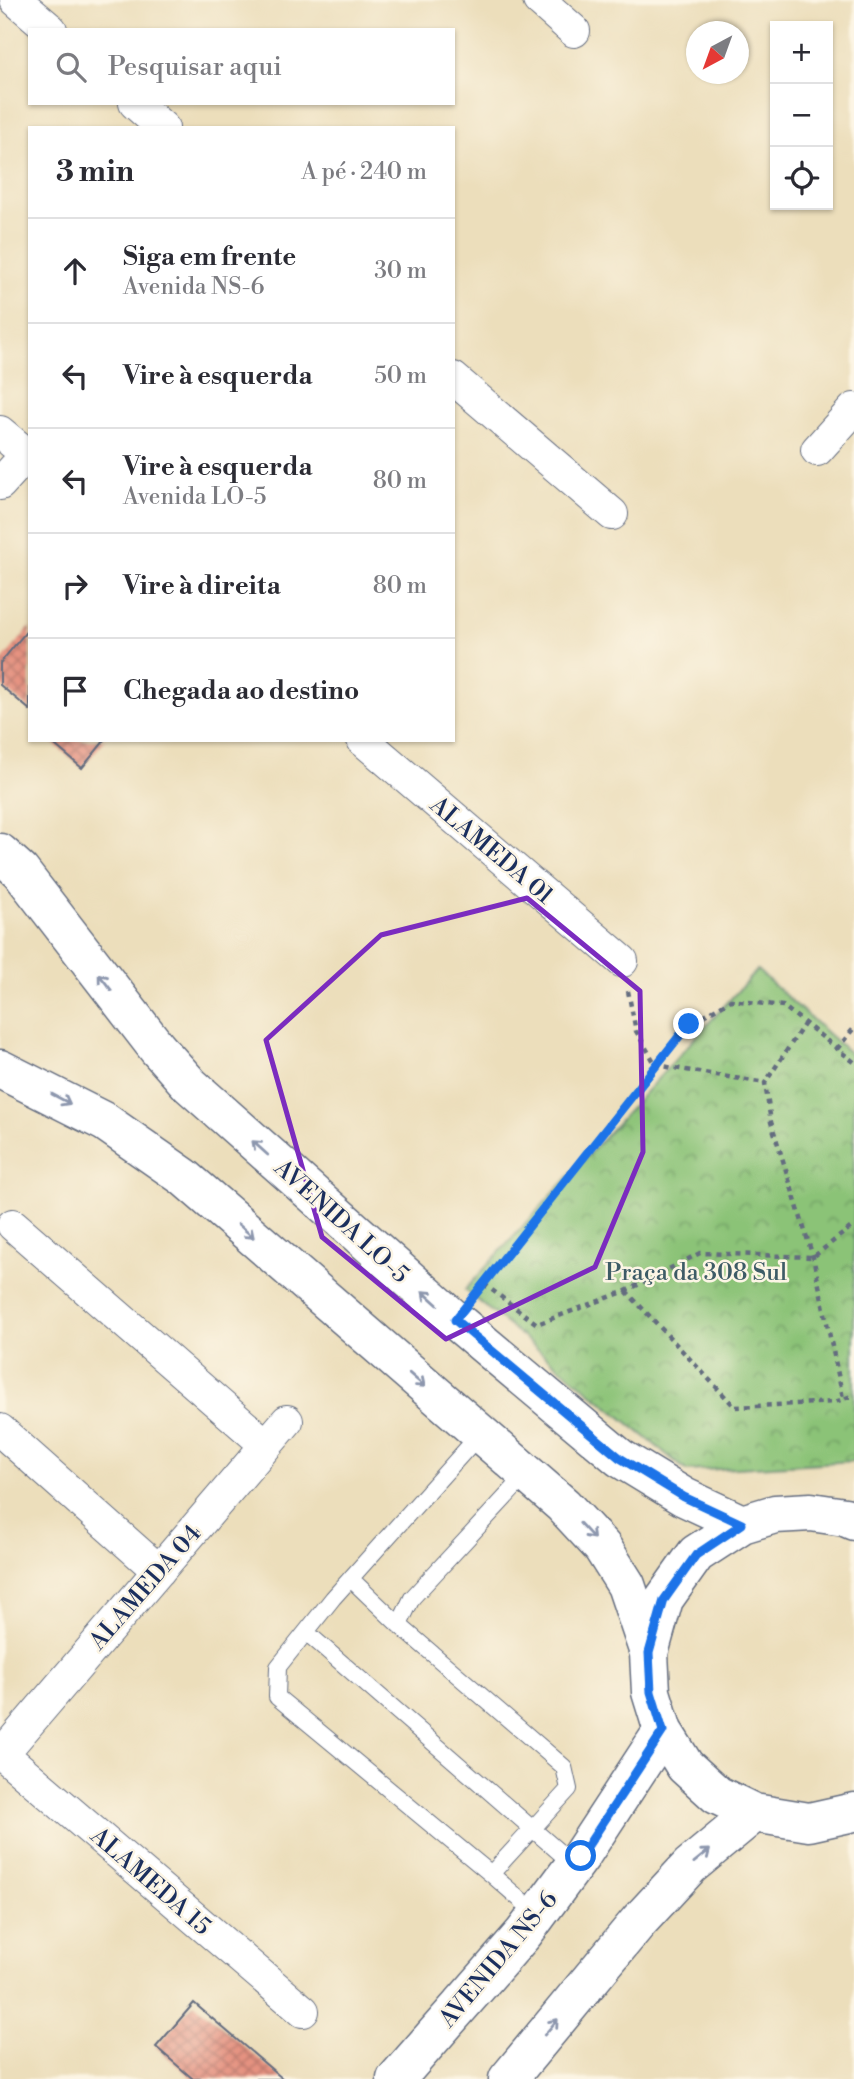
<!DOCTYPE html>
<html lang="pt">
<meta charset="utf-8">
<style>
:root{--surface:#fff;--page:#f7f7f7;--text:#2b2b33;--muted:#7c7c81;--line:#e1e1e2}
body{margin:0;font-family:"Libre Bodoni",serif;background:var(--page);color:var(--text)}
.controls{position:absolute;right:21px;top:21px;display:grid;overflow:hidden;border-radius:0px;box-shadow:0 2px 5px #0004}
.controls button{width:63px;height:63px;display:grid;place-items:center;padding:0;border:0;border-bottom:2px solid var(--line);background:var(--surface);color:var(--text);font:35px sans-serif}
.compass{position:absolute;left:686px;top:21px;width:63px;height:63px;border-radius:50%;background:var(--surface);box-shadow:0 2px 5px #0004;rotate:221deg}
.stop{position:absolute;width:21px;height:21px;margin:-16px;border:5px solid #1a73e8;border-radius:50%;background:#fff}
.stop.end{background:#1a73e8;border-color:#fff;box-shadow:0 2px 7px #0008}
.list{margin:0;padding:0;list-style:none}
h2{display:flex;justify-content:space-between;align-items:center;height:91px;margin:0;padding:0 28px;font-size:30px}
h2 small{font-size:23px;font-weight:400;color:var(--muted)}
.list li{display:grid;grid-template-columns:46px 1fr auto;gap:21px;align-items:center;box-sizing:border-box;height:105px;padding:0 28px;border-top:2px solid var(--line)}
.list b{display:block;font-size:26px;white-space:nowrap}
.list p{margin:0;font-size:23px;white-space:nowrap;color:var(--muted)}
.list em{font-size:23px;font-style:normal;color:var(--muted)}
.icon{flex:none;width:38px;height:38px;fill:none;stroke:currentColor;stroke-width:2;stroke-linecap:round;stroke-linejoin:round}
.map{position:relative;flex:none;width:854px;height:2079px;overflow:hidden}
.search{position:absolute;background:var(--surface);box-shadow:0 2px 5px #0004;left:28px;top:28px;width:427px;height:77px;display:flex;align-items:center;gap:18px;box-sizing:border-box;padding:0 24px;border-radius:0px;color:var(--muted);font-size:26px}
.panel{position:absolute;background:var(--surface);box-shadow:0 2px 5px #0004;left:28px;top:126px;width:427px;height:616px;border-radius:0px}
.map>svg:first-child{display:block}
.park{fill:url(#park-crowns);stroke:#53796a;stroke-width:2}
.building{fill:url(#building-cross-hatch)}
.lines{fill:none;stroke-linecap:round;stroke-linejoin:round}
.lane-casing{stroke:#646c7f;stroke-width:18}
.street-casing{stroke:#646c7f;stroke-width:34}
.secondary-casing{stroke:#646c7f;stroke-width:41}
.path{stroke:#646c7f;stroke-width:4.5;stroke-dasharray:5 5;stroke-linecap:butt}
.lane{stroke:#fff;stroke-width:16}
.street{stroke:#fff;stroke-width:32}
.secondary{stroke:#fff;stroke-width:38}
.oneway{stroke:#8d97ae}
.route{stroke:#1a73e8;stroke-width:9}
.marked{fill:none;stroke:#7b2cbf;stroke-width:5;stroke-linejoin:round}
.labels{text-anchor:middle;stroke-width:5;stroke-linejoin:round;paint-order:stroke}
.street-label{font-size:24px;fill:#1b2f5e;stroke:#fcf5e5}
.park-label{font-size:24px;fill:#3d5b66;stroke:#fcf5e5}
</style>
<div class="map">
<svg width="854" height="2079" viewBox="0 0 854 2079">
<defs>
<pattern id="park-crowns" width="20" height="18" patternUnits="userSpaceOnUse" patternTransform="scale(1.75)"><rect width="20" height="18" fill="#8bc377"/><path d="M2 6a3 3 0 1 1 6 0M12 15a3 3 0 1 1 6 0" fill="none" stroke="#719f65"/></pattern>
<pattern id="building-cross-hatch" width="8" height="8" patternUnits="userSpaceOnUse" patternTransform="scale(1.75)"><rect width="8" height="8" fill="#e59280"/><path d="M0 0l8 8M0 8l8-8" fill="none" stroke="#b9786c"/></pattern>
</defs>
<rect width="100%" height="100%" fill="#fcf5e5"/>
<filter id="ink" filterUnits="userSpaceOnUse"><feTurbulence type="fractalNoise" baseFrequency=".0143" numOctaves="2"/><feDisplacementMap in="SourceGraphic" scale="14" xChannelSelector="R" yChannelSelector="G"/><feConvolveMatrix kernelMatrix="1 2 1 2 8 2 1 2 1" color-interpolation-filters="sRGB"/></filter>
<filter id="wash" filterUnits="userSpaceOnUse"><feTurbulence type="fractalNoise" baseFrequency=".00686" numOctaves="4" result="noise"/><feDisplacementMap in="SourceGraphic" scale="28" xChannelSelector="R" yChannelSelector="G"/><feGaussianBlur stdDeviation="1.57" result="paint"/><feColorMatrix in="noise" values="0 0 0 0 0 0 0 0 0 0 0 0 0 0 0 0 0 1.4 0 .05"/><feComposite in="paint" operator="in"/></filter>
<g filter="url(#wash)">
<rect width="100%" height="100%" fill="#ecdebb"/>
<!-- park -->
<path class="park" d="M757 970 854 1057V1461L687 1471 465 1290Z"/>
<g id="blocks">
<!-- building -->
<path class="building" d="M30 627V710L0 685V663Z
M49 740H105L82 768Z
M194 2003 283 2079H193L156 2047Z"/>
</g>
</g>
<g filter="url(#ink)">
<use href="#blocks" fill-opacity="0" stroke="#646c7f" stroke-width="2"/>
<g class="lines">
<defs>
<path id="lane" d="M480 1434 333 1598 278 1667 277 1697 491 1874 569 1789 564 1767 399 1625 412 1598 527 1474
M351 1579 399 1625
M306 1632 574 1865
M491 1874 537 1914"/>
<path id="street" d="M16 0 51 30
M539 0 574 31
M135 103 163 128
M453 378 612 514
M0 432 30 457
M817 450 854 409
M0 484 30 451
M363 740 622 961
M13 1225 266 1445
M0 1430 159 1571
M0 1752 303 2011
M2 1754 287 1421"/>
<path id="secondary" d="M0 853 20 871 157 1048 190 1085 455 1320 620 1458 684 1497 742 1524
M0 1069 105 1122 184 1177 563 1505 602 1547 626 1585 649 1653
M854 1521 845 1517 811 1512 775 1514 742 1524 696 1554 664 1599 649 1653 651 1692 663 1731 685 1766 717 1795 754 1813 809 1822 854 1812
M396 2079 524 1933 581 1856 663 1731
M508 2079 639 1921 690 1866 754 1813"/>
</defs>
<!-- lane casing -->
<use href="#lane" class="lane-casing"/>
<!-- street casing -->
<use href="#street" class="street-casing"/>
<!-- secondary casing -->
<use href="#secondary" class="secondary-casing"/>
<!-- path -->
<path class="path" d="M628 991 636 1031 656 1065 765 1083
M805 1023 765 1083 771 1122 813 1257 843 1398
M837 1049 854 1028
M484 1284 537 1324 626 1291 700 1253 813 1257 854 1225
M626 1291 735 1407 835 1402 854 1395
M476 1294 689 1024 731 1000 783 1006 854 1062"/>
<!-- lane -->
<use href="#lane" class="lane"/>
<!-- street -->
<use href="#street" class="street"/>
<!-- secondary -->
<use href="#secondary" class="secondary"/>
</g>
<!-- one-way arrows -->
<defs><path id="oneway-shaft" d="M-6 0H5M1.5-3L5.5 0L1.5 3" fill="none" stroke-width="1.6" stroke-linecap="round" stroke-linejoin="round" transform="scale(1.75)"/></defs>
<g class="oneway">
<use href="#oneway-shaft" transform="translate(105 982) rotate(-128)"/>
<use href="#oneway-shaft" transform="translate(61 1099) rotate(28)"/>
<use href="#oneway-shaft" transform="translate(260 1148) rotate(-138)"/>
<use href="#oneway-shaft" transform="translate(246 1231) rotate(41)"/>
<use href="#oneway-shaft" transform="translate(430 1298) rotate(-138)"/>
<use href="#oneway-shaft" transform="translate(417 1380) rotate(41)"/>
<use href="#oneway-shaft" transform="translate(587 1531) rotate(47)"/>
<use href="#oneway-shaft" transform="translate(702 1856) rotate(-39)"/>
<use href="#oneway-shaft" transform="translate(551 2027) rotate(-50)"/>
</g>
</g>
<g class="lines" filter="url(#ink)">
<!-- route -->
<path class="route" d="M581 1856 663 1731 651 1692 649 1653 664 1600 696 1555 742 1524 684 1497 620 1458 455 1320 689 1024"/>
</g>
<!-- marked area -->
<path class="marked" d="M527 898 640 991 643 1152 595 1267 446 1339 322 1237 266 1040 381 935Z"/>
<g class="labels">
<!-- street labels -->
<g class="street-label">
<text transform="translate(492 850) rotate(40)" y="8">ALAMEDA 01</text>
<text transform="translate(342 1221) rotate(42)" y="8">AVENIDA LO-5</text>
<text transform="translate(145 1587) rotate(-49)" y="8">ALAMEDA 04</text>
<text transform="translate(151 1881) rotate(41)" y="8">ALAMEDA 15</text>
<text transform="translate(498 1959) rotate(-50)" y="8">AVENIDA NS-6</text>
</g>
<!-- park labels -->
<g class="park-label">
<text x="696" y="1280">Praça da 308 Sul</text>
</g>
</g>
</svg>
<div class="controls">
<button>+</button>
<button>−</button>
<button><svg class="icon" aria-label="locate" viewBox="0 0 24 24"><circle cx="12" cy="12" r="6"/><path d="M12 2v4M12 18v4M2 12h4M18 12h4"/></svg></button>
</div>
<svg class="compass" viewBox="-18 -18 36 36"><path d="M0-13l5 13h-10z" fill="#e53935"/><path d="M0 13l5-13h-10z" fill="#7c7c81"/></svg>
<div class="stop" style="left:581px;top:1856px"></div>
<div class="stop end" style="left:689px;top:1024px"></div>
<div class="search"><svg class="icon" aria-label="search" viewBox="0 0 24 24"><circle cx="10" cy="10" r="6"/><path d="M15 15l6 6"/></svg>Pesquisar aqui</div>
<section class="panel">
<h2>3 min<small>A pé · 240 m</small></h2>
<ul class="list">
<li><svg class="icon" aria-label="ahead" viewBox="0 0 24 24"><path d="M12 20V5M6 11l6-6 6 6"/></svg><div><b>Siga em frente</b><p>Avenida NS-6</p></div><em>30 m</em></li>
<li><svg class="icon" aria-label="left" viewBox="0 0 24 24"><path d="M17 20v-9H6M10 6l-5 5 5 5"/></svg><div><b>Vire à esquerda</b></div><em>50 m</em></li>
<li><svg class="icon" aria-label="left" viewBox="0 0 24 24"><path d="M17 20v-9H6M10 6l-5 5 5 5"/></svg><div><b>Vire à esquerda</b><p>Avenida LO-5</p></div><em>80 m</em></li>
<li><svg class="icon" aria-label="right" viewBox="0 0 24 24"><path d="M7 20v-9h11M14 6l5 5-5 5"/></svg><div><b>Vire à direita</b></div><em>80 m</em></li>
<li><svg class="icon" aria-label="arrive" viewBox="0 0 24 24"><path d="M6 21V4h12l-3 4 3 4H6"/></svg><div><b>Chegada ao destino</b></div></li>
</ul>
</section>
</div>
